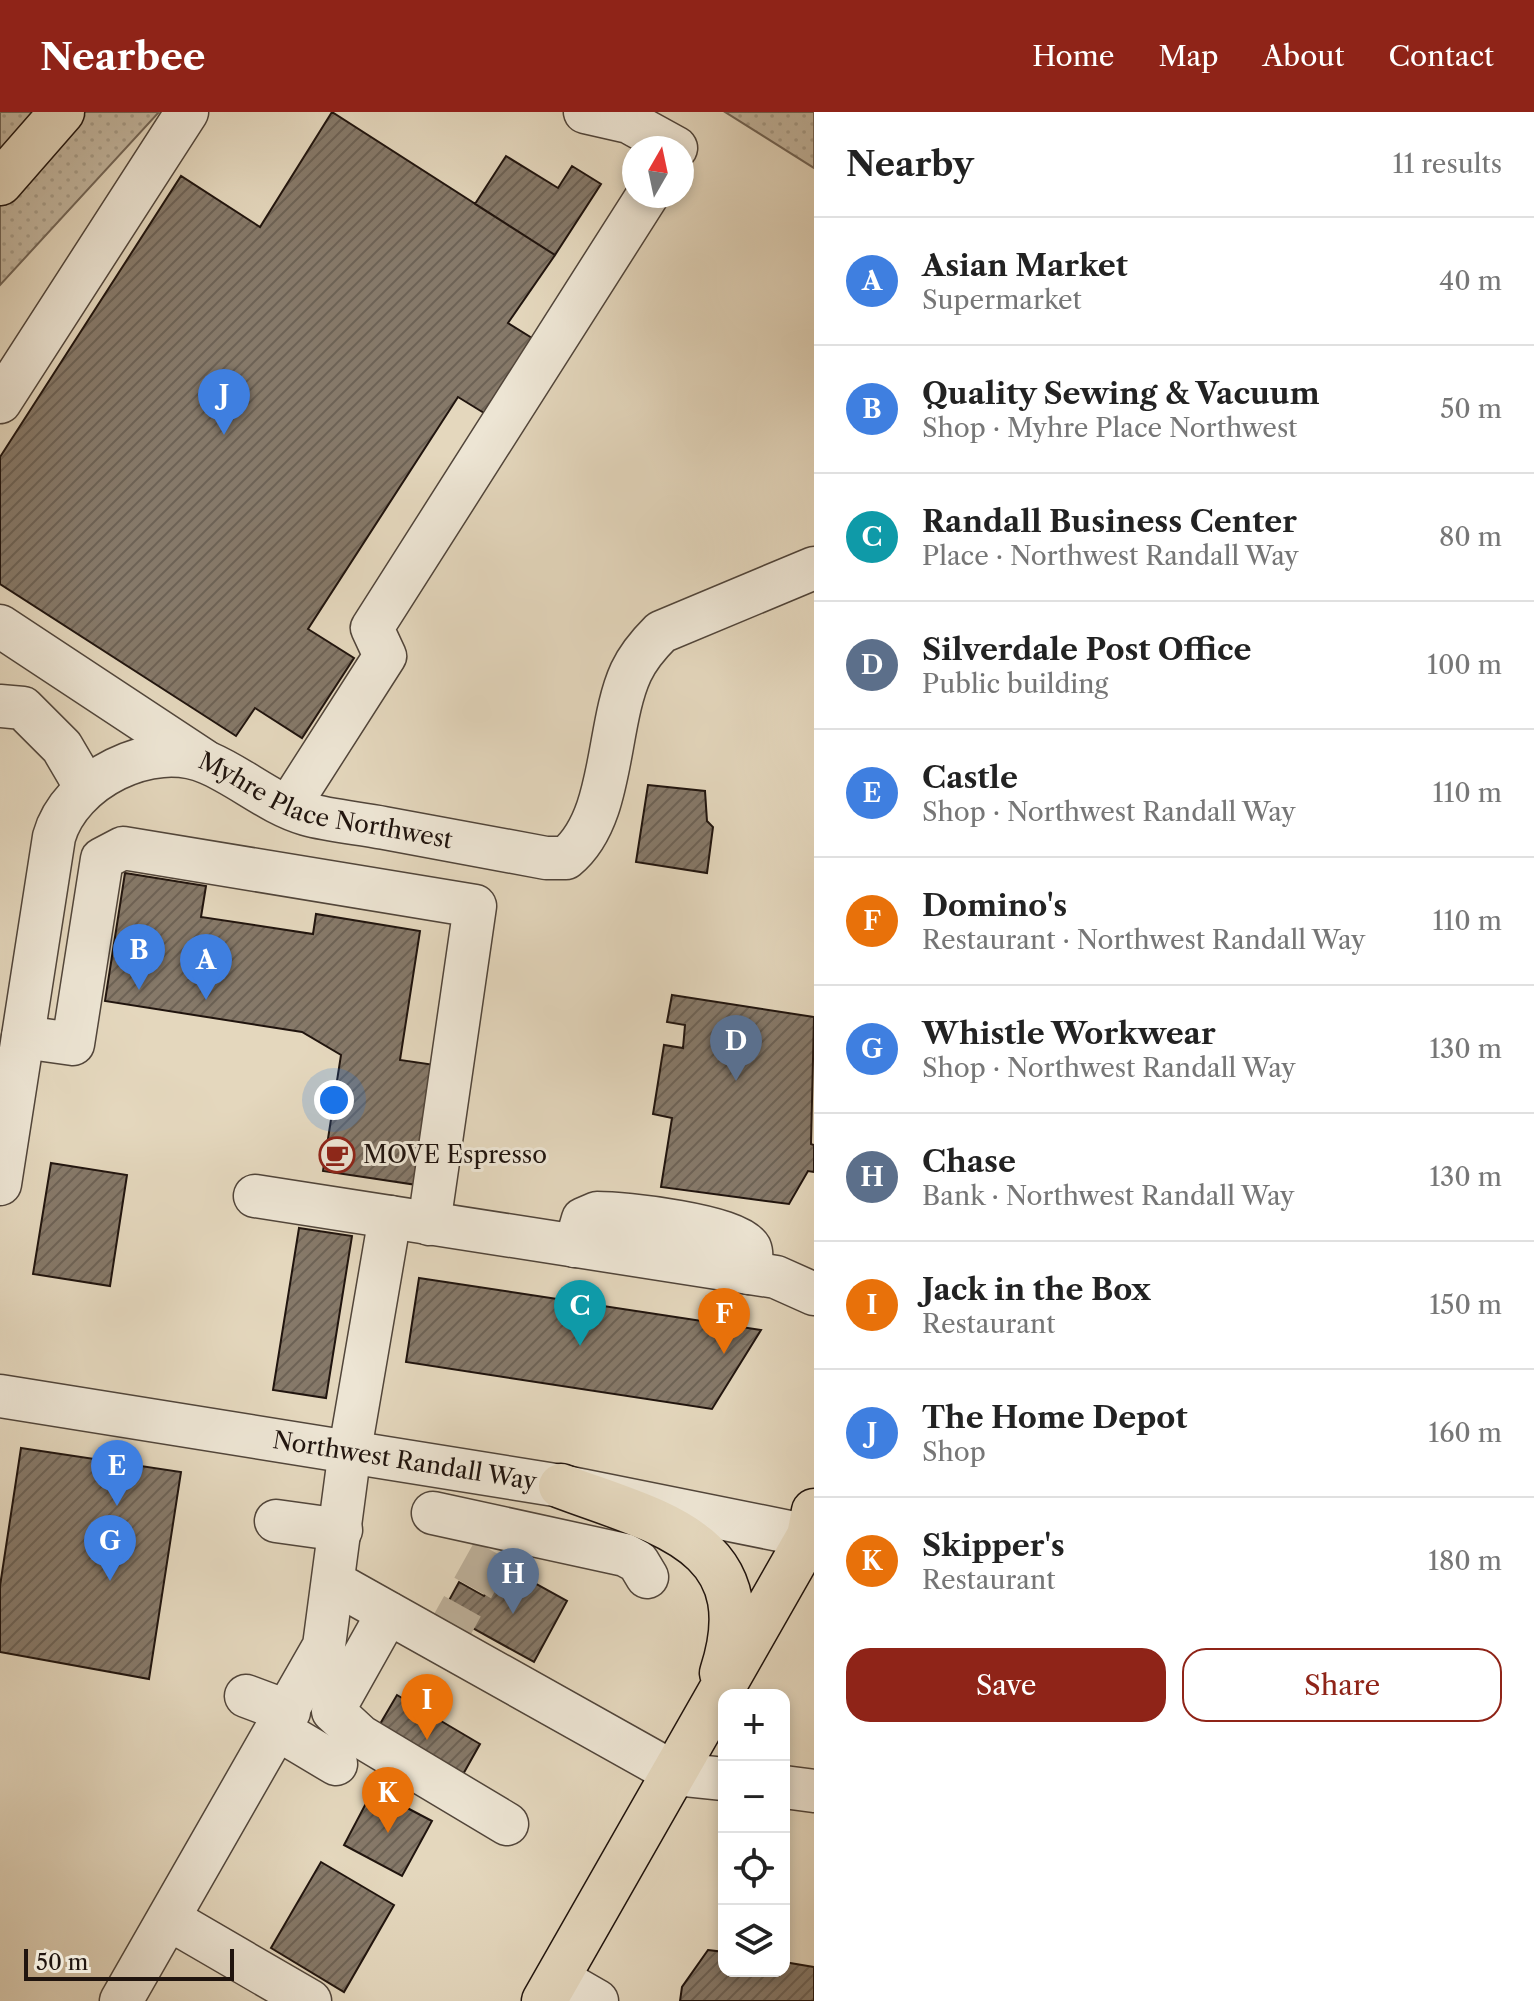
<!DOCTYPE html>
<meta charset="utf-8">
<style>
:root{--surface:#fff;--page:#f2f2f2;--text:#222;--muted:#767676;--line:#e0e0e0;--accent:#8f2418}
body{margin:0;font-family:"Libre Caslon Text",serif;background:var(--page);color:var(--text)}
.controls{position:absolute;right:24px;bottom:24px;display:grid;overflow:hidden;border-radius:16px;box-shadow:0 4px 12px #0003}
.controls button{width:72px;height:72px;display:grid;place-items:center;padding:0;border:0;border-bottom:2px solid var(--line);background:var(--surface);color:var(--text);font:40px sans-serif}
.compass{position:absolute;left:622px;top:24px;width:72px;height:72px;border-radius:50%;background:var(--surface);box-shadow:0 4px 12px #0003;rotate:9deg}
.scale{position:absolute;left:24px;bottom:20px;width:210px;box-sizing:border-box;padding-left:8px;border:4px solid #20140e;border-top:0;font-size:22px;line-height:28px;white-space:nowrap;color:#20140e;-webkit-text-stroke:6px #ede5d4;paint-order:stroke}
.you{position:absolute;left:334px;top:988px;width:28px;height:28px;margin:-20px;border:6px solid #fff;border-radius:50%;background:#1a73e8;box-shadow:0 0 0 12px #1a73e833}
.badge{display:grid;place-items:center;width:52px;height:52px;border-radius:50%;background:var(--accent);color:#fff;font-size:26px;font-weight:700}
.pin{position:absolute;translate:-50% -66px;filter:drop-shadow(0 2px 4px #0008)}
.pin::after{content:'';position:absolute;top:42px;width:28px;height:24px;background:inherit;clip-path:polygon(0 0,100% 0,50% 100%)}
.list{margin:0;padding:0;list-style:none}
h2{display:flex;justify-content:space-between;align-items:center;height:104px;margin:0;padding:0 32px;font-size:34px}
h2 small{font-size:26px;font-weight:400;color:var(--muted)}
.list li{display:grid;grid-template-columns:52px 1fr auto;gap:24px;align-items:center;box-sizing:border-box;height:128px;padding:0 32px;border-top:2px solid var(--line)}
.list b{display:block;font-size:30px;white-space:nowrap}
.list p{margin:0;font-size:26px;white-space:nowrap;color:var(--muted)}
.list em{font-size:26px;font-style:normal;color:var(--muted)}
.actions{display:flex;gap:16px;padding:24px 32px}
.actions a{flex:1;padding:18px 0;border:2px solid var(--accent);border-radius:24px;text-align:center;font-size:28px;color:var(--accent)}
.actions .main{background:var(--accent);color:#fff}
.icon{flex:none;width:44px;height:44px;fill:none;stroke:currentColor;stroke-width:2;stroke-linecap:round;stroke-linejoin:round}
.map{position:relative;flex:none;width:814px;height:1889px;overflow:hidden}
header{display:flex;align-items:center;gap:48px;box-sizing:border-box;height:112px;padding:0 40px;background:var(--accent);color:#fff}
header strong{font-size:38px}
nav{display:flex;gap:44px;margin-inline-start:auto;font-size:28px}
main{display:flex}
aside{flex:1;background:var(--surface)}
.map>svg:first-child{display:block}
.grass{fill:url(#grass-dots);stroke:#726556;stroke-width:2}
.building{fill:url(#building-hatch);stroke:#20140e;stroke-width:2}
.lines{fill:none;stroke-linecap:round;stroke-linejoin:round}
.minor-tunnel{stroke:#bdb09a;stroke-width:42;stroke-dasharray:42 21;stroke-linecap:butt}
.minor-casing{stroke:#51453a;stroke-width:45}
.major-casing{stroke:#20140e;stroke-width:47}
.highway-casing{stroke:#20140e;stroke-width:47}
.minor{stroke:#ede5d4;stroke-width:42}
.major{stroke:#e4d7bd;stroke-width:44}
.highway{stroke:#e4d7bd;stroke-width:44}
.labels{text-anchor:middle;stroke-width:6;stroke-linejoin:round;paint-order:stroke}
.street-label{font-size:24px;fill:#20140e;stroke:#ede5d4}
.poi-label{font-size:24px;fill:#20140e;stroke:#ede5d4;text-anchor:start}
</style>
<header>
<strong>Nearbee</strong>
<nav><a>Home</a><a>Map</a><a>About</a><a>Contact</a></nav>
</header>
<main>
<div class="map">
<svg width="814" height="1889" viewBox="0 0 814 1889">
<defs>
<pattern id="grass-dots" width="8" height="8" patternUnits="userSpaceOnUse" patternTransform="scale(2)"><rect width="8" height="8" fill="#c3b69f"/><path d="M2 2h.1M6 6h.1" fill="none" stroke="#a79c88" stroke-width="1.8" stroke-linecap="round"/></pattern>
<pattern id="building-hatch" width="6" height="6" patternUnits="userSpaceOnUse" patternTransform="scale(2)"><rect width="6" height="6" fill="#867969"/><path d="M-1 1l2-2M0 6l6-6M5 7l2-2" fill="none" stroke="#6d6255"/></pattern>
</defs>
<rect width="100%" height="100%" fill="#e4d7bd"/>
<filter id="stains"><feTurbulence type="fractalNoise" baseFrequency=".0025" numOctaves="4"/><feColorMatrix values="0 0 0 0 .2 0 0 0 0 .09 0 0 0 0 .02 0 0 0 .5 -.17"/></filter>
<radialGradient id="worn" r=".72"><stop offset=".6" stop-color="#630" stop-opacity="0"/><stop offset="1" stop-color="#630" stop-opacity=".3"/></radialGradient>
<!-- grass -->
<path class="grass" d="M0 0H159L0 173Z
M725 0H814V56Z"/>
<!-- building -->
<path class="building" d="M332 0 555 143 508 211 532 226 484 301 458 285 308 517 354 546 302 626 255 596 236 624 0 472V345L181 64 260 115Z
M506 44 558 76 572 54 601 72 555 143 475 92Z
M648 673 705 679 707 709 713 715 707 761 636 750Z
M125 761 206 774 201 805 313 822 316 802 420 819 400 948 435 953 417 1073 323 1059 341 943 302 920 105 889Z
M672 883 814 905 811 1032 814 1033V1060L808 1059 789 1092 661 1075 672 1006 653 1002 664 933 683 936 685 913 667 910Z
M51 1051 127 1063 110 1174 33 1162Z
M299 1116 352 1124 326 1286 273 1278Z
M419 1166 761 1218 712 1297 406 1250Z
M21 1336 181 1360 149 1567 0 1540V1474Z
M502 1453 567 1489 534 1550 467 1513 472 1505 447 1492 459 1470 484 1484Z
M397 1583 480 1632 457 1673 373 1624Z
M373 1678 432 1709 402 1764 344 1733Z
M321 1750 394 1793 344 1880 271 1836Z
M708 1838 724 1840V1859H784V1850L814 1855V1889H680L682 1875Z"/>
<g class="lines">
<!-- minor-tunnel -->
<path class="minor-tunnel" d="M442 1531 495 1436 515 1420"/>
<defs>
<g id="minor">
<path d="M585 0 629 10 676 36"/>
<path d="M0 290 187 0"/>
<path d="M0 514 203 648"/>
<path d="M0 594 23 596 62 635 86 676"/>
<path d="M289 694 385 544 372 516 647 84"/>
<path d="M23 925 73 932 102 747 123 736 475 794 429 1112"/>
<path id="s1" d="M0 1072 54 725C70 668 151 626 208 651 241 665 271 692 306 702 331 709 358 711 384 716 438 726 492 736 546 746H566C615 706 606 614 631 560 638 545 650 531 661 520L814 456"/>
<path d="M255 1084 776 1165 814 1182"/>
<path d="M575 1134 583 1107 597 1101C624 1101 737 1113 750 1136 753 1143 750 1153 749 1161"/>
<path id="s2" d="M0 1284 561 1374 809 1424"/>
<path d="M433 1401 625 1443 638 1450 647 1465"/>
<path d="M276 1409 341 1418"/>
<path d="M335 1471 676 1662 724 1667"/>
<path d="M388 1501 333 1599 360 1624 507 1712"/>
<path d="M246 1584 289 1600"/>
<path d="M279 1618 336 1652"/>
<path d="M784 1675 814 1679"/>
<path d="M169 1807 310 1889"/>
<path d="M557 1866 597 1889"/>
<path d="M121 1889 324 1534 350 1338 390 1105"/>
</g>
<path id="major" d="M561 1374C656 1410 765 1429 722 1561
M544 1889 809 1424 814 1399"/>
<path id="highway" d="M0 71 62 0"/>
</defs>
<!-- minor casing -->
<use href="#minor" class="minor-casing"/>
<!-- major casing -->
<use href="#major" class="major-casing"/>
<!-- highway casing -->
<use href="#highway" class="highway-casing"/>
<!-- minor -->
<use href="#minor" class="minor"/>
<!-- major -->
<use href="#major" class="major"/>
<!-- highway -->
<use href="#highway" class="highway"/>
</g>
<!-- icons -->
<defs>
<symbol id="cafe-ring" viewBox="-11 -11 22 22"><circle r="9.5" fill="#ede5d4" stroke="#8f2418" stroke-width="1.5"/><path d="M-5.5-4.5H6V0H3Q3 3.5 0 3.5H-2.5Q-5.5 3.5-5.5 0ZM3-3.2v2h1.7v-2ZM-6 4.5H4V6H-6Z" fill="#8f2418"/></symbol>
</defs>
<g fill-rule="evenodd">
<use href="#cafe-ring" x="317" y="1023" width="40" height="40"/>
</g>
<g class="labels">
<!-- street labels -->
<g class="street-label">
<text dy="8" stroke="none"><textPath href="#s1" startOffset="666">Myhre Place Northwest</textPath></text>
<text dy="8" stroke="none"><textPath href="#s2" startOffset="410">Northwest Randall Way</textPath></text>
</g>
<!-- poi labels -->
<g class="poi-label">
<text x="363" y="1051">MOVE Espresso</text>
</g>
</g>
<rect width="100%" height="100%" filter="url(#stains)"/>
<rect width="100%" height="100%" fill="url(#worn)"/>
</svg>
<div class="controls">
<button>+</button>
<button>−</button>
<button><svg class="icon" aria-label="locate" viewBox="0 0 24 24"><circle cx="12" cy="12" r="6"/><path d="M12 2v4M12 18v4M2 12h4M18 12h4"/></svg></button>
<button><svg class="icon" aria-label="layers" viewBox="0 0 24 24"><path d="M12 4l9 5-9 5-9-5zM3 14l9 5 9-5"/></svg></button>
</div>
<svg class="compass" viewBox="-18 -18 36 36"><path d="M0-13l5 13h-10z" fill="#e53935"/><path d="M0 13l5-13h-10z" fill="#767676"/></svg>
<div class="scale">50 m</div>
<div class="you"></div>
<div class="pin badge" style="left:206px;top:888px;background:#3f7fe0">A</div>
<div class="pin badge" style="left:139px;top:878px;background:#3f7fe0">B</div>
<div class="pin badge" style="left:580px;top:1234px;background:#0f9aa8">C</div>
<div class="pin badge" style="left:736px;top:969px;background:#5c6f8a">D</div>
<div class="pin badge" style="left:117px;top:1394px;background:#3f7fe0">E</div>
<div class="pin badge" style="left:724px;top:1242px;background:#e8710a">F</div>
<div class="pin badge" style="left:110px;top:1469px;background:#3f7fe0">G</div>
<div class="pin badge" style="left:513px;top:1502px;background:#5c6f8a">H</div>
<div class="pin badge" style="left:427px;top:1628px;background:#e8710a">I</div>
<div class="pin badge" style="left:224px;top:323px;background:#3f7fe0">J</div>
<div class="pin badge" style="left:388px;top:1721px;background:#e8710a">K</div>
</div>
<aside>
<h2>Nearby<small>11 results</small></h2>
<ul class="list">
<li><span class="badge" style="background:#3f7fe0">A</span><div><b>Asian Market</b><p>Supermarket</p></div><em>40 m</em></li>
<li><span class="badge" style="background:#3f7fe0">B</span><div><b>Quality Sewing &amp; Vacuum</b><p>Shop · Myhre Place Northwest</p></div><em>50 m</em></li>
<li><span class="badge" style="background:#0f9aa8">C</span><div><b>Randall Business Center</b><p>Place · Northwest Randall Way</p></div><em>80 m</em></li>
<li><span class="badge" style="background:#5c6f8a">D</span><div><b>Silverdale Post Office</b><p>Public building</p></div><em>100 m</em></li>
<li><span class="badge" style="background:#3f7fe0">E</span><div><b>Castle</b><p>Shop · Northwest Randall Way</p></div><em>110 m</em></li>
<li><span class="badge" style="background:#e8710a">F</span><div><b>Domino's</b><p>Restaurant · Northwest Randall Way</p></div><em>110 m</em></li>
<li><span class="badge" style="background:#3f7fe0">G</span><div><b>Whistle Workwear</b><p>Shop · Northwest Randall Way</p></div><em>130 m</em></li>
<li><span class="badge" style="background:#5c6f8a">H</span><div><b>Chase</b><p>Bank · Northwest Randall Way</p></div><em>130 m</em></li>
<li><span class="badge" style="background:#e8710a">I</span><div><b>Jack in the Box</b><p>Restaurant</p></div><em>150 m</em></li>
<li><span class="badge" style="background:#3f7fe0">J</span><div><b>The Home Depot</b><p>Shop</p></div><em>160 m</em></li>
<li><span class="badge" style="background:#e8710a">K</span><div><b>Skipper's</b><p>Restaurant</p></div><em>180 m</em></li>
</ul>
<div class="actions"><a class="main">Save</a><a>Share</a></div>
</aside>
</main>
